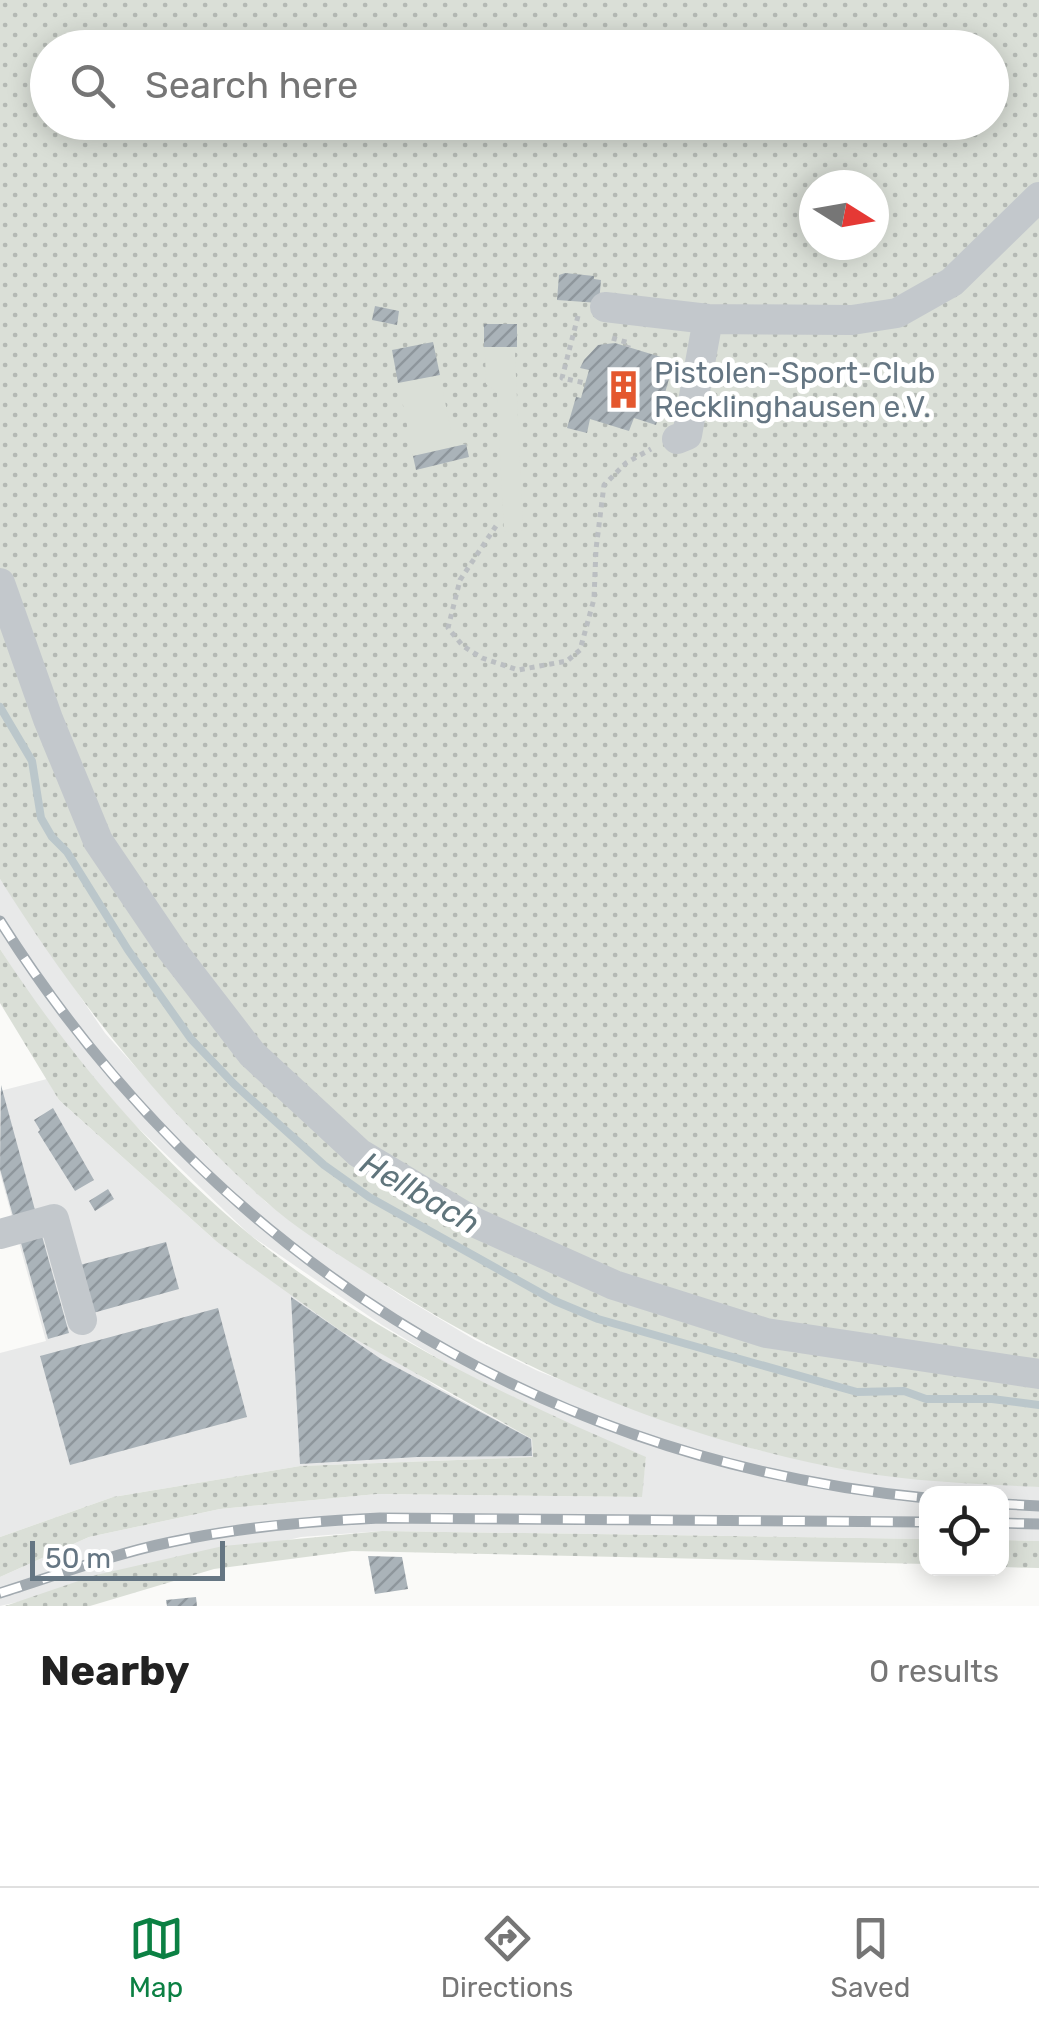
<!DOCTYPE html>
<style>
:root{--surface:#fff;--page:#f6f6f6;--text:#222;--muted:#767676;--line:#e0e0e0;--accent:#0b8043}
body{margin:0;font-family:Rubik,sans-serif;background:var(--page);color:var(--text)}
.controls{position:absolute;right:30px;bottom:30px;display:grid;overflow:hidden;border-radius:20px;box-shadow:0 5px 25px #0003}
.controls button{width:90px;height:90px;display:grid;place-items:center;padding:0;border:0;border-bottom:2px solid var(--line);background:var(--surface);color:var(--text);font:50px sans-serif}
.compass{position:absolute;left:799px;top:170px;width:90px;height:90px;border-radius:50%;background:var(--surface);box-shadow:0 5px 25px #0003;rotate:101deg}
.scale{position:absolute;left:30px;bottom:25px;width:195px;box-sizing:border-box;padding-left:10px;border:5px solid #657683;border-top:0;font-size:28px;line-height:35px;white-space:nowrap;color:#657683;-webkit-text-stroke:8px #fff;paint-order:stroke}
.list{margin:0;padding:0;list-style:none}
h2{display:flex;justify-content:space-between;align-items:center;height:130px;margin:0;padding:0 40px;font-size:42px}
h2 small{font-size:32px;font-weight:400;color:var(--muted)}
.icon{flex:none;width:55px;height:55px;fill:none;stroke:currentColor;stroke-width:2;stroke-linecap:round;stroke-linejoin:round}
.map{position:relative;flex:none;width:1039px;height:1606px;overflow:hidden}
.search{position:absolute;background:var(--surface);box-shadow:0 5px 25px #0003;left:30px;right:30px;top:30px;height:110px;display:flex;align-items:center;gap:25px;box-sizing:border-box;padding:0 35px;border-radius:55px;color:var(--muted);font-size:38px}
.sheet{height:280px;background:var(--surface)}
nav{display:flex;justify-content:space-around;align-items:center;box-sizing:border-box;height:140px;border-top:2px solid var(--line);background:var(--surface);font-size:28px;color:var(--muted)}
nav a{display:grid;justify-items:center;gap:5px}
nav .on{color:var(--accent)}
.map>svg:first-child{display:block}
.built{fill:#e8e9e9}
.grass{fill:url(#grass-dots);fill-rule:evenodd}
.park{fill:#dadfd7}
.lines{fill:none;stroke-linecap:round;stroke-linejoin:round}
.stream{stroke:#bbc7cb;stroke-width:8}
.building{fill:url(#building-hatch)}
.path{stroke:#bbbfc2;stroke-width:5;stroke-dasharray:5 5;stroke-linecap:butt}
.minor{stroke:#c3c8cc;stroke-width:30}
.rail-casing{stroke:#a2aab0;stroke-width:11}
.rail{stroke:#fff;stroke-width:8;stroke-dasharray:22;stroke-linecap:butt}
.labels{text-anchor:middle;stroke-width:10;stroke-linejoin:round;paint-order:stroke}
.poi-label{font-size:30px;fill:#657683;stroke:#fff;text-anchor:start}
.water-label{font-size:32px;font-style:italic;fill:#60757c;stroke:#fff}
</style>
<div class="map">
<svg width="1039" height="1606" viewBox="0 0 1039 1606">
<defs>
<pattern id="grass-dots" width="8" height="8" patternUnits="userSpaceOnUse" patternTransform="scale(2.5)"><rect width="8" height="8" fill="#dadfd7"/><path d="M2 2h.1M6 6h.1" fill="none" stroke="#b4b9b4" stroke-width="1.8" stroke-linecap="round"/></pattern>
<pattern id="building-hatch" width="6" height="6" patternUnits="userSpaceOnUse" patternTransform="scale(2.5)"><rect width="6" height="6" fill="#aab3b9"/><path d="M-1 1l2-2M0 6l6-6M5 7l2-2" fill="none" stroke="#8e969c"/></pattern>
</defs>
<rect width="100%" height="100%" fill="#fafaf8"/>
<!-- built -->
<path class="built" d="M0 879 105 1033 204 1143 267 1203 400 1295 475 1340 538 1371 624 1405 758 1450 859 1472 1039 1487V1541L1002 1540V1494H926V1539L382 1531 301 1537 0 1606V1577L89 1537 220 1509 377 1494 641 1497 646 1458 529 1407 464 1374 382 1325 250 1235 130 1120 76 1058 28 993 0 949Z
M47 1079 59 1100 217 1242 439 1388 532 1439 533 1457 300 1466 113 1497 0 1537V1353L46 1341 0 1173V1091Z"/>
<!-- grass -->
<path class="grass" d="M0 0H1039V1487C979 1484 917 1482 858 1472 687 1442 520 1373 375 1278 338 1254 297 1230 264 1200 159 1106 75 998 0 879ZM48 48H992V122H48ZM814 185H874V245H814Z
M0 949C69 1055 152 1153 249 1234 367 1331 507 1397 646 1457L642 1497 377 1494 220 1509 89 1537 0 1577V1537L113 1497 300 1466 533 1457 532 1439 341 1331 217 1242 59 1100 0 1003Z
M382 1531 926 1539V1564L352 1551 214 1569 90 1606H5L96 1575 223 1546Z
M1002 1540 1039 1541V1568L1002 1567Z"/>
<!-- park -->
<path class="park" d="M484 324H517L515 355 523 530 504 532 497 392 486 384Z
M433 342 451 431H458L460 444H466L469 457 416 470 392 350Z"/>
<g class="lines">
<!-- stream -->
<path class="stream" d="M0 707 32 761 41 818 52 837 67 852 128 950 191 1039 234 1084 324 1165 369 1197 555 1301 598 1319 857 1392 904 1391 926 1399H992L1039 1405"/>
</g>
<!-- building -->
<path class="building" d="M565 273 594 276V279L601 280 599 303 557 300 559 275Z
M375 306 399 311 397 325 372 320Z
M484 324H517V347H484Z
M433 342 440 375 398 383 392 350Z
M615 343 674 361 656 425 634 418 629 431 590 419 587 433 567 428 576 397 581 398 589 370 580 368 584 360 598 345Z
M466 444 469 457 416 470 413 456Z
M1 1085 35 1210 13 1216 0 1169Z
M53 1108 94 1180 75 1191 38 1132 40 1130 34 1120Z
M108 1189 114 1199 95 1211 89 1201Z
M42 1236 69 1333 48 1339 21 1243Z
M166 1242 179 1289 93 1313 80 1265Z
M291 1297 381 1359 531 1439 532 1456 417 1457 300 1464Z
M218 1308 247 1417 70 1465 40 1356Z
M368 1556 402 1557 408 1589 375 1594Z
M196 1597 197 1606H167L166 1600Z"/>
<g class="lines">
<!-- path -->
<path class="path" d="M578 316 562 378 585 383
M612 338 629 343 628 347
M496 526 460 580 448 628 463 646 482 658 518 670 567 661 580 650 594 599 596 549 604 485 626 463 651 449"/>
<!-- minor -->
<path class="minor" d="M605 307 708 319 852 320 897 313 952 282 1039 197
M677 439 687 435 708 319
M0 583 48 719 98 841 171 949 252 1054 359 1153 476 1223 614 1285 766 1333 1039 1374
M0 1234 54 1219 82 1320"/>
<defs>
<path id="rail" d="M0 921C209 1252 535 1460 926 1498
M1002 1504 1039 1506
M1002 1523 1039 1524
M0 1593C57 1575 113 1554 171 1542 240 1527 310 1521 380 1518L926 1522"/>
</defs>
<!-- rail casing -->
<use href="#rail" class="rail-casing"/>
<!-- rail -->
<use href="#rail" class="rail"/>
</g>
<!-- icons -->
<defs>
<symbol id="building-bare" viewBox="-9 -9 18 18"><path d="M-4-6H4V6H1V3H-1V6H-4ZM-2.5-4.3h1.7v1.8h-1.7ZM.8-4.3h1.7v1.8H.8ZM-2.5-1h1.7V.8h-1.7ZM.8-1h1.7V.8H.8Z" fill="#e4572e" stroke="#fff" stroke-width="2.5" paint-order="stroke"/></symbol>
</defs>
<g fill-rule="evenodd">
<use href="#building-bare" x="596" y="362" width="55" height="55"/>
</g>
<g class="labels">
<!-- poi labels -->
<g class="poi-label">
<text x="654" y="383">Pistolen-Sport-Club<tspan x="654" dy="34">Recklinghausen e.V.</tspan></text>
</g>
<!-- water labels -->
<g class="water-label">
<text transform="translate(420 1193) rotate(30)" y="11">Hellbach</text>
</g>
</g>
</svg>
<div class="controls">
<button><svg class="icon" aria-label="locate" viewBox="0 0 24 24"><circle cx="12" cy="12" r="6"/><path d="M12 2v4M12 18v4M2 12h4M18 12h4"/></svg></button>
</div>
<svg class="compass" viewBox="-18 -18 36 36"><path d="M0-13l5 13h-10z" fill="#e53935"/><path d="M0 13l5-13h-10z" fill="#767676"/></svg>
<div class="scale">50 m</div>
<div class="search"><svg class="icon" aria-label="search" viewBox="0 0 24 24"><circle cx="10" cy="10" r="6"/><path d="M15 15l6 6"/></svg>Search here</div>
</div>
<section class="sheet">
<h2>Nearby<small>0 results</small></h2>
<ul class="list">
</ul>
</section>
<nav>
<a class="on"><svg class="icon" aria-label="map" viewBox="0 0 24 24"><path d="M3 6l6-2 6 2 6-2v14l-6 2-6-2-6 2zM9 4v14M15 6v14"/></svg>Map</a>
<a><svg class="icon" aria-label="directions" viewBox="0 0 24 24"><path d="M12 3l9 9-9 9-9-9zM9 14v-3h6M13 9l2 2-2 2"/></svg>Directions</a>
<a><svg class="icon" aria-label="saved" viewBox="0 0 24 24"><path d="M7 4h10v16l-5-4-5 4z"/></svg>Saved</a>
</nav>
